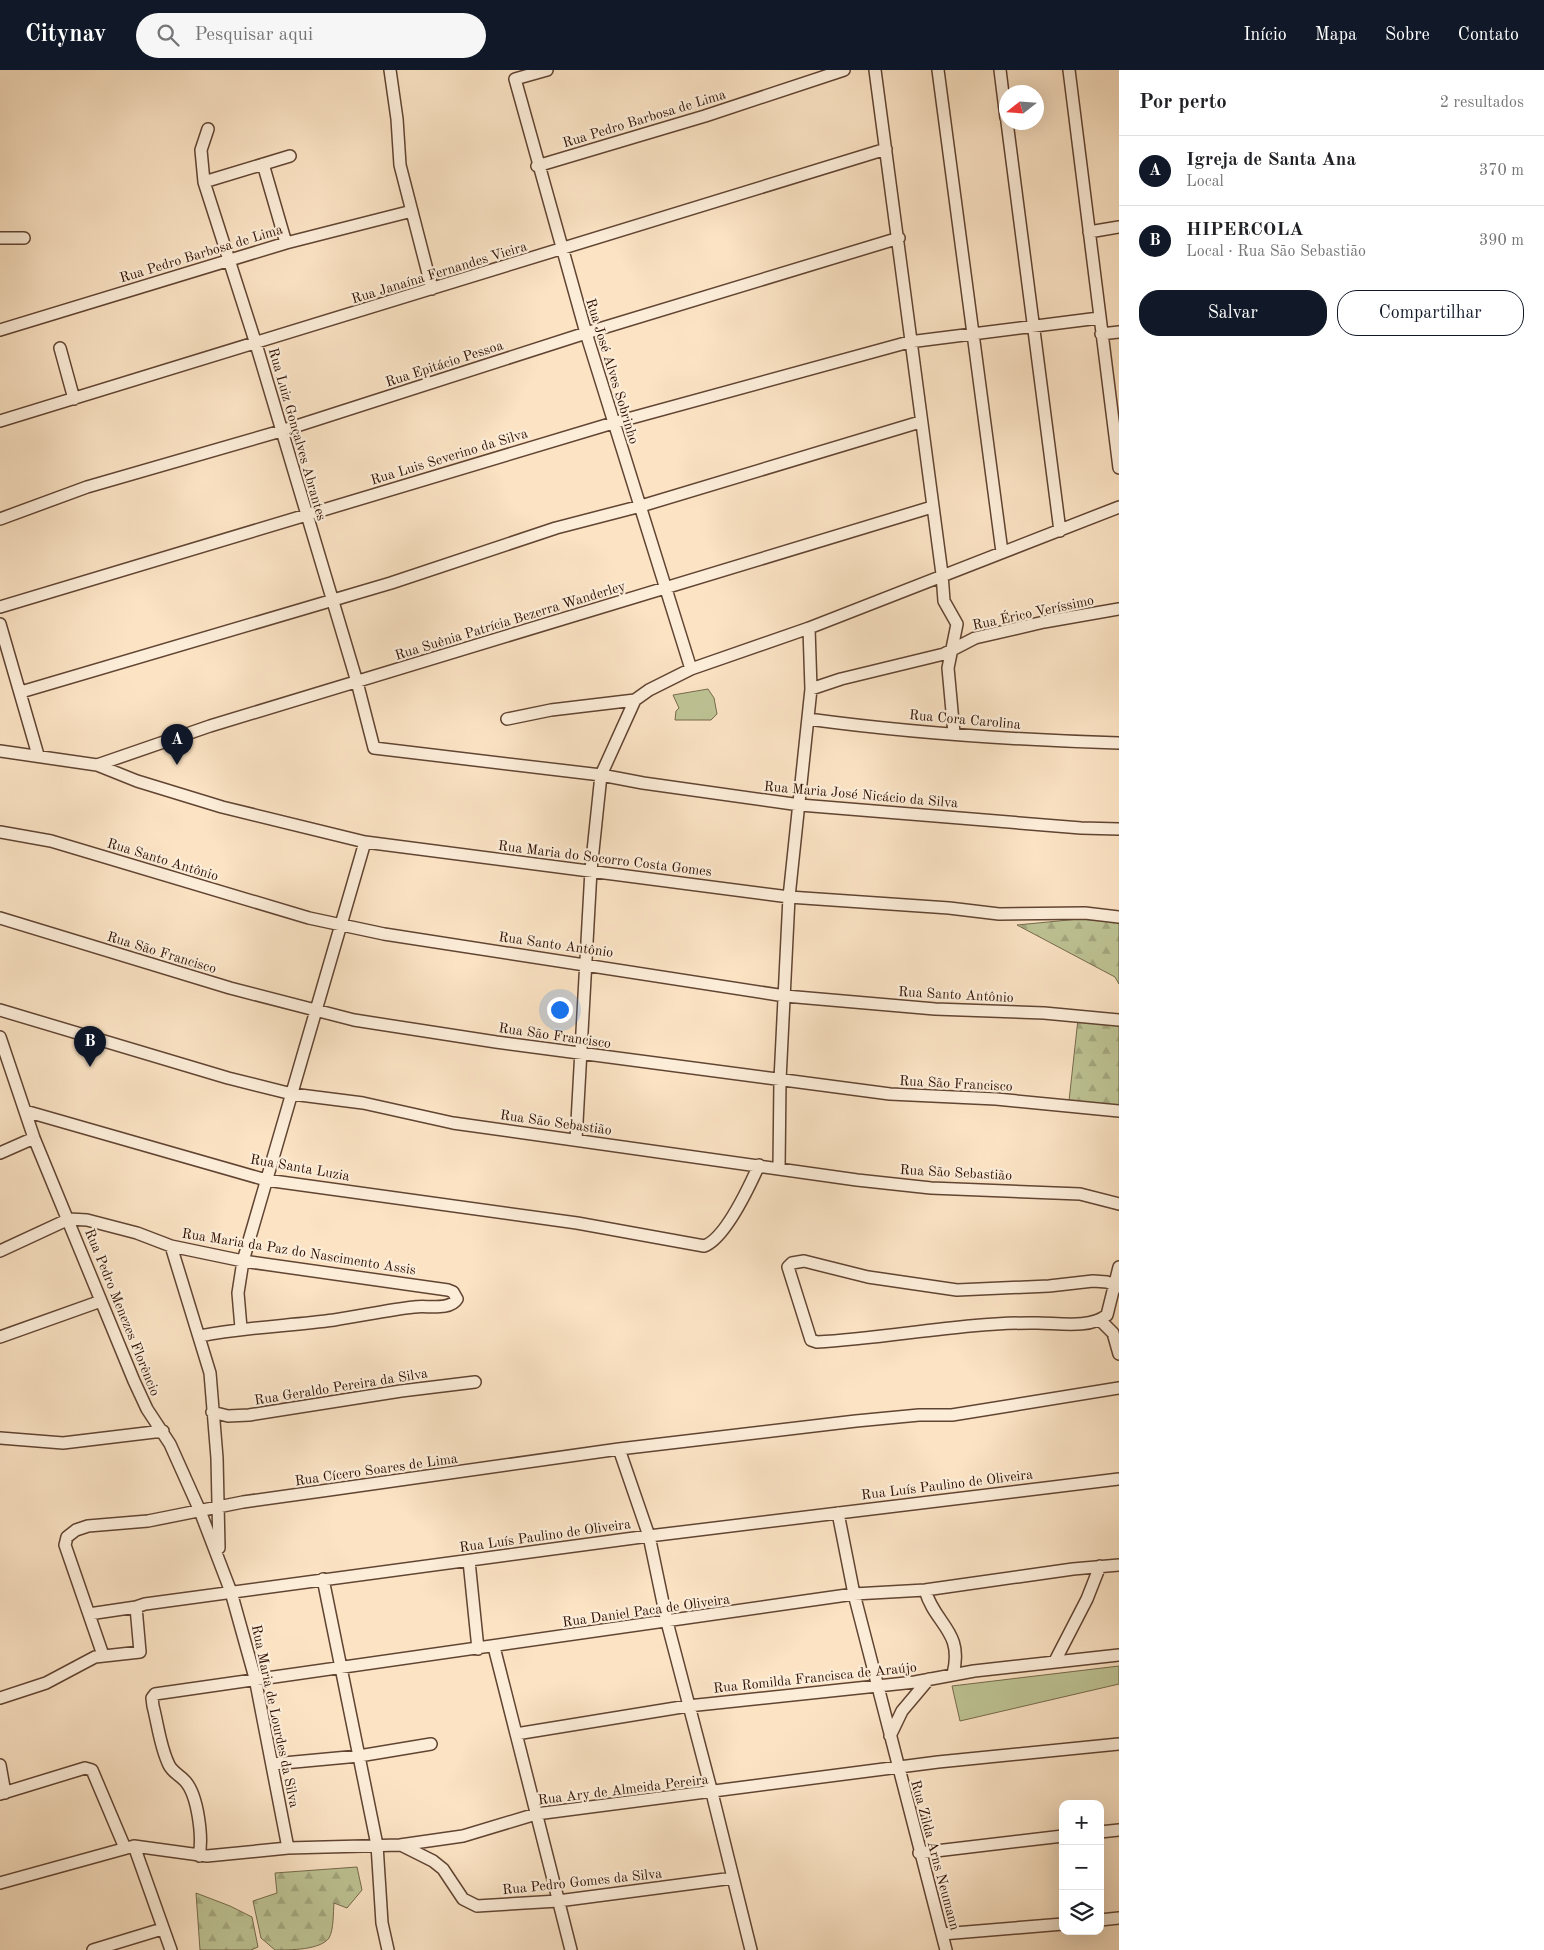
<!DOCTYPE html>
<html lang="pt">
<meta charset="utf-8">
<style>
:root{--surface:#fff;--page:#f6f6f6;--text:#202124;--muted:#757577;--line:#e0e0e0;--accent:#111827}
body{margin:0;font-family:"Old Standard TT",serif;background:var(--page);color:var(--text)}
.controls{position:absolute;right:15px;bottom:15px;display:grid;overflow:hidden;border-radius:10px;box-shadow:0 5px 20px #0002}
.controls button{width:45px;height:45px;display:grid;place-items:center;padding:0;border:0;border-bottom:1px solid var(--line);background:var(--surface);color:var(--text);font:25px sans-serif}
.compass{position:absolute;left:999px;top:15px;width:45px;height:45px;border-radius:50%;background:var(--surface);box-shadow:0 5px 20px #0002;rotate:253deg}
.you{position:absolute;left:559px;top:939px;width:18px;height:18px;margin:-12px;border:4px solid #fff;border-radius:50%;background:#1a73e8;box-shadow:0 0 0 8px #1a73e833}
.badge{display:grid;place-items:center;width:32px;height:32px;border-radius:50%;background:var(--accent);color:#fff;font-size:16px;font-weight:700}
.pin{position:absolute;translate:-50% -41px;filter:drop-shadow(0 1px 2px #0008)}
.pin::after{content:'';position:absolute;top:26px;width:18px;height:15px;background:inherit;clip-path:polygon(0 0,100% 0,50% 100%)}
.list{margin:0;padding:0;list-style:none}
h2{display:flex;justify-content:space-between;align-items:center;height:65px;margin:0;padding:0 20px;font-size:21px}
h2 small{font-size:16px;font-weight:400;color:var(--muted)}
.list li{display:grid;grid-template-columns:32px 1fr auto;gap:15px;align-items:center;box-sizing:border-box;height:70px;padding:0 20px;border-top:1px solid var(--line)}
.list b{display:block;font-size:19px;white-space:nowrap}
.list p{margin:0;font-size:16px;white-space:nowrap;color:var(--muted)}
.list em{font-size:16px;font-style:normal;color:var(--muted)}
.actions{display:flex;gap:10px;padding:15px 20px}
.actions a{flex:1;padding:11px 0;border:1px solid var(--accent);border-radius:20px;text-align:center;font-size:18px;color:var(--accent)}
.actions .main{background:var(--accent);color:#fff}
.icon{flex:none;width:28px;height:28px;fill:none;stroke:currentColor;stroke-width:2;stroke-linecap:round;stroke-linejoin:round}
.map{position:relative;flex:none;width:1119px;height:1880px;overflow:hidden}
header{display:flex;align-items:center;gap:30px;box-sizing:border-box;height:70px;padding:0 25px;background:var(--accent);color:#fff}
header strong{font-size:24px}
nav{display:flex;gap:28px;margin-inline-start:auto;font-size:18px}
.search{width:350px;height:45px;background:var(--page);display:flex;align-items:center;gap:12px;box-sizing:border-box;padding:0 18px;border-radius:28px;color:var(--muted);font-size:19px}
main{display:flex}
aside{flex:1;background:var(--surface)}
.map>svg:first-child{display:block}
.forest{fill:url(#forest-firs);stroke:#766a4c}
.pitch{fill:#bec495;stroke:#766a4c}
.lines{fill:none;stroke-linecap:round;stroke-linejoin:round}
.minor-casing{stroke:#614432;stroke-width:14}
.minor{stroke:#fcedd9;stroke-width:11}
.labels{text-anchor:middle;stroke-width:4.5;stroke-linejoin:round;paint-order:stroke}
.street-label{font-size:14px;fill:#2e0f02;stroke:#fcedd9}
</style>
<header>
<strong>Citynav</strong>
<div class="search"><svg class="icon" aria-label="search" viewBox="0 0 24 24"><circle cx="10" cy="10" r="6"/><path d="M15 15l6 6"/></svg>Pesquisar aqui</div>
<nav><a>Início</a><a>Mapa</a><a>Sobre</a><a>Contato</a></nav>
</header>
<main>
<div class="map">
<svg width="1119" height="1880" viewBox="0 0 1119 1880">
<defs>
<pattern id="forest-firs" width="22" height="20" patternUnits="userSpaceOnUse" patternTransform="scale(1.25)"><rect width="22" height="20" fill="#bec495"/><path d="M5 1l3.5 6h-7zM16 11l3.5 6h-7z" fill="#a4a77f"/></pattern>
</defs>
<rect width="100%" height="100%" fill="#fbe3c4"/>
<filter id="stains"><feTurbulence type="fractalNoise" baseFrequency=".004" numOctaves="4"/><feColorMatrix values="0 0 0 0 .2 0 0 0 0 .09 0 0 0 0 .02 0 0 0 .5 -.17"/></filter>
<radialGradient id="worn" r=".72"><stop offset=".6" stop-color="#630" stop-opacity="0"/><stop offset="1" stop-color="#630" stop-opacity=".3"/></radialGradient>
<!-- forest -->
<path class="forest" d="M1079 849 1119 852V914L1115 907 1017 855Z
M1078 949 1119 954V1036L1069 1031Z
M357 1797 362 1820 347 1838 334 1833C333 1843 334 1859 329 1868 320 1880 291 1880 275 1880L261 1868 253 1831 277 1823 275 1803Z
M196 1823 230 1836 252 1847 258 1877 251 1880H200Z"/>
<!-- pitch -->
<path class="pitch" d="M708 619 714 628 717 644 711 650H675L676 641 679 638 673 625Z
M1119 1596V1614L960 1651 952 1616Z"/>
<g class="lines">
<defs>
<path id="minor" d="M390 0 397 49 400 95 432 219
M547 0 515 9 586 263 691 599
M875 0 942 504 944 531 957 554 948 598 954 663
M938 0 1002 482
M1000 0 1006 48
M1069 0 1119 398
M1007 52 1060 461
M208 59 201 80 204 112 256 274 357 612 374 678 601 705 643 713 800 735 1081 758 1119 759
M263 94 286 173
M537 96 705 46 844 0
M204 112 290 86
M1089 162 1119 157
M0 168H24
M0 260 286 173 412 141
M1101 264 1119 262
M60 278 74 329
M0 351 886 79
M0 449 87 417 281 361 586 263 899 168
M0 537 613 353 909 272 1099 248
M0 554 38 685
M811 619 841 609 944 584 975 568 1044 552 1119 539
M21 622 391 513 556 458 641 436 920 352
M507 649 551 640 635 630
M808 649C911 663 1016 670 1119 673
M0 681 97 695 137 711 222 737 365 772 789 827 949 838 999 844 1085 843 1119 847
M97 695 210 656 932 437
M0 762 51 771 309 848 384 864 785 926 935 939 1044 943 1119 950
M0 848 230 918 354 950 496 972 890 1024 996 1029 1119 1041
M0 940 228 1008 292 1024 363 1033 453 1053 857 1110 931 1118 1080 1124 1119 1134
M0 967 34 1068 134 1311 147 1339 170 1374 200 1441 231 1522 255 1608 288 1778
M25 1041 266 1110 577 1153 704 1176C725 1169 750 1115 759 1095
M576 1070 591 800 601 705 635 630 649 620 691 599 809 558 1119 437
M0 1083 34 1068
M779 1099 780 1010 789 827 811 619 809 558
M171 1176 210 1303 217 1388 219 1478
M0 1181 69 1149 87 1150 137 1163 171 1176 243 1191 448 1220 453 1222 457 1229C450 1241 426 1235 414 1237 387 1240 361 1246 334 1250 289 1256 245 1257 200 1266
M1119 1197 1107 1245C1090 1259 1058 1253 1037 1253 963 1252 891 1268 817 1272L811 1270 788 1197 792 1193 804 1191 868 1207 957 1220 1049 1216 1093 1211 1107 1212 1119 1217
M1100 1250 1113 1263 1119 1284
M241 1258 238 1223 243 1191 365 772
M0 1267 101 1231
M212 1342 228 1346 249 1345 401 1321 475 1312
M0 1368 63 1373 163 1361
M619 1379 649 1466 667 1552 712 1723 751 1880
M838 1443 854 1524 946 1880
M469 1491 478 1579
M323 1509 377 1775 382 1853 388 1880
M925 1520C935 1555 964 1561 953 1604
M89 1544 136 1537
M494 1577 571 1880
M103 1585 65 1475 67 1467 76 1460 88 1456 148 1451 243 1432 329 1420 619 1379 856 1351 919 1345H952L1119 1318
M1055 1591 1087 1529 1100 1496
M0 1628 46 1613 95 1587 140 1582 136 1537 145 1534 649 1466 1119 1409
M516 1664 688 1636 915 1612 974 1601 1119 1585
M890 1666 902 1641 929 1609
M273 1694 359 1686 431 1674
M0 1695 5 1723
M0 1724 85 1698 92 1700 125 1778
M1100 1762 1119 1760
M401 1775 433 1791 443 1799 463 1829 477 1836 558 1831 733 1808
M134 1776 171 1880
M919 1783 1063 1766
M199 1786C203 1768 198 1725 185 1711 180 1705 173 1703 169 1695 160 1677 158 1655 153 1636L152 1628 155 1624 854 1524 925 1520 1073 1499 1119 1495
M0 1813 134 1776 207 1786 288 1778 400 1775 463 1766 536 1744 938 1692 1119 1674
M1100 1850 1119 1848
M942 1864 1063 1854
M93 1880 162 1859"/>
</defs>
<!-- minor casing -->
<use href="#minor" class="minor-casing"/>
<!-- minor -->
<use href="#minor" class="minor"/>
</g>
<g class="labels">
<!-- street labels -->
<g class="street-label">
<text transform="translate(644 48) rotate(-17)" y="5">Rua Pedro Barbosa de Lima</text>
<text transform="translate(201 183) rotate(-17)" y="5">Rua Pedro Barbosa de Lima</text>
<text transform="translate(439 202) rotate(-17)" y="5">Rua Janaína Fernandes Vieira</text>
<text transform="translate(444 293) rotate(-18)" y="5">Rua Epitácio Pessoa</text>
<text transform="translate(613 301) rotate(73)" y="5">Rua José Alves Sobrinho</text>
<text transform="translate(298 364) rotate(74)" y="5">Rua Luiz Gonçalves Abrantes</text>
<text transform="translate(449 386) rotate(-17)" y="5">Rua Luis Severino da Silva</text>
<text transform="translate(1033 542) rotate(-12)" y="5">Rua Érico Veríssimo</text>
<text transform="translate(510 550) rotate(-17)" y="5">Rua Suênia Patrícia Bezerra Wanderley</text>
<text transform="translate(965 649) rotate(5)" y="5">Rua Cora Carolina</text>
<text transform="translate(861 724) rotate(5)" y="5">Rua Maria José Nicácio da Silva</text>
<text transform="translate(605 788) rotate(7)" y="5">Rua Maria do Socorro Costa Gomes</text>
<text transform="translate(163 789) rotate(17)" y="5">Rua Santo Antônio</text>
<text transform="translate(556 874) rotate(8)" y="5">Rua Santo Antônio</text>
<text transform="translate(162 882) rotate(17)" y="5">Rua São Francisco</text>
<text transform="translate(956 924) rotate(3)" y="5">Rua Santo Antônio</text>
<text transform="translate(555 965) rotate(8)" y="5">Rua São Francisco</text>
<text transform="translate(956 1013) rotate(3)" y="5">Rua São Francisco</text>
<text transform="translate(556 1052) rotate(8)" y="5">Rua São Sebastião</text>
<text transform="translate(300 1097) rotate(10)" y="5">Rua Santa Luzia</text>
<text transform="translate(956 1102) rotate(3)" y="5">Rua São Sebastião</text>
<text transform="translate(299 1181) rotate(9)" y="5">Rua Maria da Paz do Nascimento Assis</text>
<text transform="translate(123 1242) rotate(68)" y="5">Rua Pedro Menezes Florêncio</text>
<text transform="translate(341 1316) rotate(-9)" y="5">Rua Geraldo Pereira da Silva</text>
<text transform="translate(376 1399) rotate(-8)" y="5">Rua Cícero Soares de Lima</text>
<text transform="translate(947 1414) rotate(-7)" y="5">Rua Luís Paulino de Oliveira</text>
<text transform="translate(545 1465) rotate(-8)" y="5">Rua Luís Paulino de Oliveira</text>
<text transform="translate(646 1540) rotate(-8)" y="5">Rua Daniel Paca de Oliveira</text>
<text transform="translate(815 1607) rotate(-6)" y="5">Rua Romilda Francisca de Araújo</text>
<text transform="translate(276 1646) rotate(78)" y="5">Rua Maria de Lourdes da Silva</text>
<text transform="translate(623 1719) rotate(-7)" y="5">Rua Ary de Almeida Pereira</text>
<text transform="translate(936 1785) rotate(75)" y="5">Rua Zilda Arns Neumann</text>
<text transform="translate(582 1811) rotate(-6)" y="5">Rua Pedro Gomes da Silva</text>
</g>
</g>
<rect width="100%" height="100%" filter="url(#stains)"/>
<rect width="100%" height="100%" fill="url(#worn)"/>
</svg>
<div class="controls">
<button>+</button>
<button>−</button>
<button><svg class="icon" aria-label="layers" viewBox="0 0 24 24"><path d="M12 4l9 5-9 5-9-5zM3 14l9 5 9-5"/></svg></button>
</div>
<svg class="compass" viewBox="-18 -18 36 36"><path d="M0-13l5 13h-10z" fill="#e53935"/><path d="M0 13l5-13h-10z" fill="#757577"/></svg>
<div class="you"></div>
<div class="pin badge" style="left:177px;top:695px">A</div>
<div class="pin badge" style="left:90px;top:997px">B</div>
</div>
<aside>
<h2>Por perto<small>2 resultados</small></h2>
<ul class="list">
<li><span class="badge">A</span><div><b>Igreja de Santa Ana</b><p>Local</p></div><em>370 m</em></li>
<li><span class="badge">B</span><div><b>HIPERCOLA</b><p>Local · Rua São Sebastião</p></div><em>390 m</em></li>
</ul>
<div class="actions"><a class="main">Salvar</a><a>Compartilhar</a></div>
</aside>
</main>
